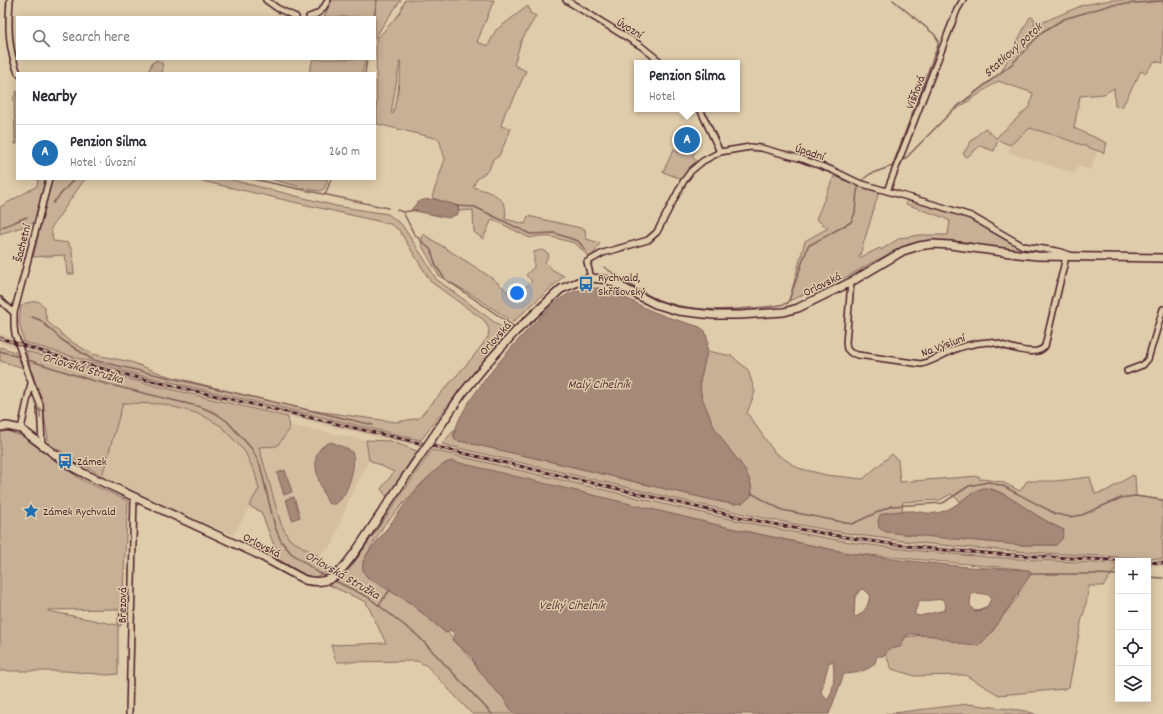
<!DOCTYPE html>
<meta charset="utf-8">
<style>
:root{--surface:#fff;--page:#f2f2f3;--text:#2b2b33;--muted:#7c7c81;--line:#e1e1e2;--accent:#1f6fb2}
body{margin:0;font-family:Dekko,sans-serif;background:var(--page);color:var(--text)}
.controls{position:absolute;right:12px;bottom:12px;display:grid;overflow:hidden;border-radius:0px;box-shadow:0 2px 10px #0003}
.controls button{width:36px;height:36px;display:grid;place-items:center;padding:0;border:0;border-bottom:1px solid var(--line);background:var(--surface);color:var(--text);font:20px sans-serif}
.you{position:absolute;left:517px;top:293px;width:14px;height:14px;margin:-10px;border:3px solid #fff;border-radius:50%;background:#1a73e8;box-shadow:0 0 0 6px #1a73e833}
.badge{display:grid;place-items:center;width:26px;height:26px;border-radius:50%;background:var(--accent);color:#fff;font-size:13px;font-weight:700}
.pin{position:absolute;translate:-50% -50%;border:2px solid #fff;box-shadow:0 1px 4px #0006}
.popup{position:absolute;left:634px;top:60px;width:106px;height:52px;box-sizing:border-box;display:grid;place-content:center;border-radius:0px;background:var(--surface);filter:drop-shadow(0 1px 3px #0005);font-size:13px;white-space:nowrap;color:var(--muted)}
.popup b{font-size:15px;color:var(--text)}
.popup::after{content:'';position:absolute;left:50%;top:100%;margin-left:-8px;border:8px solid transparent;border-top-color:var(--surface)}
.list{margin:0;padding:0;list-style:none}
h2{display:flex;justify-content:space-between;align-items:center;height:52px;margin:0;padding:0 16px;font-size:17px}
h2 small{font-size:13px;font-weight:400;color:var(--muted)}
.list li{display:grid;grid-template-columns:26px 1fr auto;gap:12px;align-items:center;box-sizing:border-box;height:56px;padding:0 16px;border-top:1px solid var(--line)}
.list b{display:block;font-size:15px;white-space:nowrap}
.list p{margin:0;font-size:13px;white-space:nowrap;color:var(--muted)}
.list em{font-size:13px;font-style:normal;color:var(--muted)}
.icon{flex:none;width:22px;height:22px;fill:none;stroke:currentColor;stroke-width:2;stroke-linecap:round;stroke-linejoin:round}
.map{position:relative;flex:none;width:1163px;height:714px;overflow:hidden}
.search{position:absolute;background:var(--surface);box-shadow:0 2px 10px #0003;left:16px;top:16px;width:360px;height:44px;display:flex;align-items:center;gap:10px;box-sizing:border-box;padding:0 14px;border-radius:0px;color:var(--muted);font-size:15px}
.panel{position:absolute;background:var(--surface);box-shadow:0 2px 10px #0003;left:16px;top:72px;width:360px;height:108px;border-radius:0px}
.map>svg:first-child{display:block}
.built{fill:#d3bea0}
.green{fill:#c7b095;stroke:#886860;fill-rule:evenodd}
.water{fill:#a68a79;stroke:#815f5a;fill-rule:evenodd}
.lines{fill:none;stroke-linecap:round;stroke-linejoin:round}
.stream{stroke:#815f5a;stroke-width:1.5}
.minor-casing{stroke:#4a1f2b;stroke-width:8}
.secondary-casing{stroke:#4a1f2b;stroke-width:10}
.minor{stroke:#dfccaa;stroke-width:5}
.secondary{stroke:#dfccaa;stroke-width:7}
.rail-casing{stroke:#4a1f2b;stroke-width:3}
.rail{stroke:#dfccaa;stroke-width:1.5;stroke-dasharray:4.5;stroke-linecap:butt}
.secondary-bridge-casing{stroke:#4a1f2b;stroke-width:10;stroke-linecap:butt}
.secondary-bridge{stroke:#dfccaa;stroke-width:7}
.oneway{fill:#94766a}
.labels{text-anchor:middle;stroke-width:3;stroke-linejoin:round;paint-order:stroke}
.street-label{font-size:12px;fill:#4a1f2b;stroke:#dfccaa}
.poi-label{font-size:12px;fill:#4a1f2b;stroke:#dfccaa;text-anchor:start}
.water-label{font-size:13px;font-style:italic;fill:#5c343b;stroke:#dfccaa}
</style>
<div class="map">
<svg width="1163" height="714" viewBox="0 0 1163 714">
<rect width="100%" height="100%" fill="#dfccaa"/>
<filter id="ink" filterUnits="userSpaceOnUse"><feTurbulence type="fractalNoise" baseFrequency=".025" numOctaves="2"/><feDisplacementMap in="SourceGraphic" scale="8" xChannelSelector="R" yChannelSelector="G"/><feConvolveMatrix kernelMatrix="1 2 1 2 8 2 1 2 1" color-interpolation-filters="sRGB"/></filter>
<g filter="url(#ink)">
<!-- built -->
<path class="built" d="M1030 128 1057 136 1097 151 1091 170 1078 166 1075 173 1008 152 1010 145Z
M0 334 70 356 140 375 740 514 808 527 858 535 925 544 1000 551 1163 559V566H1148V561H1118V564L1000 558 924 552 857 543 738 521 139 382 68 364 0 343Z
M123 403 163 404 200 414 221 426 245 452 255 473 260 489 233 535 185 517 102 476Z
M288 425 366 440 369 460 349 499 335 537 334 543 318 556 289 539 281 524 259 447 277 446 289 430Z"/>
<!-- green -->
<path class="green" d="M332 0H401L383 25 375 39V17H324Z
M405 0H494L477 42 488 46 496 30 528 6 530 13 536 16 521 41 514 65 526 71 512 103 506 110 501 126 511 129 499 156 493 159 489 170 477 179 473 187C490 192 510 197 505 219L525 224 528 216 585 229 586 239 600 243 592 257 590 258 575 243 551 237 539 236 530 238 492 219 483 239 474 232 473 210 459 211 458 206 435 199 432 197 445 159 439 139 377 124 376 40 400 13ZM400 61 401 64 398 91 393 114 391 113Z
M1111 0H1163V63L1155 61 1145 73 1141 71 1122 107 1115 106 1114 88 1104 94 1080 96 1074 128 1107 143 1104 153 1057 136 1030 128 1010 145 998 140 994 151 980 146 967 157 963 154 972 140 985 128 996 138 1030 106 1033 93 998 81 957 109 953 110 962 102 1001 72 1030 17 1034 18V20L1035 22 1034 26 1083 5Z
M313 59H366L362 73H309Z
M157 60 162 63 163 68 162 73H148L152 63Z
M17 91V144H15L14 97Z
M685 145 696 150 692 157 698 162 682 179 663 172 674 149 679 153Z
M834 176 853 184 879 192 859 258 880 248 881 250 900 238 920 235H948L950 221 942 217 906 204 907 200C928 205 951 209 970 219 990 229 1009 242 1030 252L996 248 966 242 939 240 909 244 871 263 836 283 803 295 789 301 805 241 828 228 816 219Z
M38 179H46C42 194 37 208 34 223L0 234V207L37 186Z
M52 179H86L84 180 51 228 53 241 68 243 72 250 74 274H67L65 255 33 257Z
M193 179H228L336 206 388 214 402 225 425 260 436 279 509 333 459 391 421 440 140 375 70 356 24 342 19 322 21 306 26 303 38 301 45 307V313L48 322 67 339 92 354 131 362 165 375 256 398 309 410 396 422 419 418 473 357 488 337 489 329 484 320 460 303 431 282 399 230 390 224Z
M270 179H328L324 189 320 191 313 190Z
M423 234 480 270 497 282 514 298 532 281 526 275 534 267V252L542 250 549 254 545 262 553 270 564 276 513 322 471 294 439 276 421 244Z
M0 347 15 352 24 368 0 361Z
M26 351C113 377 200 396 288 417L289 430 277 446 259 447 281 524 289 539 318 556 330 571 315 577 305 575 276 558 277 553 261 512 249 506 259 489 255 473 245 452 221 426 200 414 163 404 123 403 102 476 49 444 42 404Z
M707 351 732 356 748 370 755 392 747 413 775 453 798 468 826 475 863 479 892 454 898 460 900 482 979 476 980 480 982 479 1002 482 1020 491 1027 481H1056L1090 477 1095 494 1106 491 1133 475 1135 476 1136 496 1163 500V536L1162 538 1163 541V559C1061 554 959 550 859 535 786 524 714 508 642 491 575 475 508 460 442 444L455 429 453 436 455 440 557 463 635 482 726 503 734 504 743 503 752 489C748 472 740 463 730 450 716 433 700 406 700 384 700 373 705 361 707 351ZM986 488C999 489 1011 499 1022 506 1036 515 1049 523 1064 530L1056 545H1021L913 535 884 513 902 511 903 502 940 500 951 494 961 502 978 490Z
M7 431 22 436 80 479 128 501 121 626H118V674L107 675 66 671H0V433ZM118 609V625L48 611V610Z
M366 440 390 441 417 451 387 497 381 489 394 472 369 460Z
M432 450C498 465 564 481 630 496 705 514 780 531 856 543 943 556 1030 560 1118 564V566L1103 586H1089L1085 609 1082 618 1069 687 1064 689 999 695 965 675 915 676 892 669 885 654 889 649 900 647 905 637 925 635 934 636 992 632 1002 617 1018 597 1019 591 1022 586 1021 569 848 553 730 528 447 462 440 467 422 483 384 525 363 561V570L410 603 446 633 448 632 453 638 452 640 460 647 475 663 493 688 502 696 514 714H472L426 665 417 661 338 662 335 659 331 645 386 643 366 602 329 585 347 573Z
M968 704 1026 711 1035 714H885Z"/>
<!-- water -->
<path class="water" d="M435 199 458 206V214L448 218 411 210C419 199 422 200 435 199Z
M589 288H599L608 290 618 294 649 310 667 317 700 327 705 331 708 341 707 351 700 382 701 395 714 427 729 449 744 468 750 481 752 489V493L750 497 743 503 734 504 712 500 557 463 455 440C446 415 537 316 559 300 568 293 578 290 589 288Z
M331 442C334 443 348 449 351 451 359 460 347 497 337 503 334 505 331 504 328 503 322 490 309 461 320 449 322 446 328 443 331 442Z
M452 461 730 528 848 553 900 560 969 567 1029 570 1031 572V574L992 632 979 646 966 645 934 636 911 634 906 636 900 647 889 649 884 656H877C876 659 876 661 875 663 869 671 853 674 844 674L829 714H514L502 696 493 688 475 665 472 657 452 640 455 634 450 630 446 633 410 603 367 577C364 574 362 568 363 563 364 557 378 540 382 535 397 516 430 466 452 461ZM864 589 870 595C868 606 866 611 856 617L854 616 855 597 860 590ZM979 593 989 595 991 599 986 609 974 611 970 605 971 594ZM943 599 946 604 945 610 920 616 915 615V611L920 600 923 601ZM829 662H833C835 671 834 694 827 700L821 692Z
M285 470 292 492 284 495 277 473Z
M983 488C1000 488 1026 509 1041 518 1049 523 1056 527 1064 530L1062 539 1056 545H1021L913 535 886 532 879 528 878 520 880 515C889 511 902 511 913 511 923 512 931 515 941 512 957 508 967 493 983 488Z
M294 497 300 517 292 520 286 499Z"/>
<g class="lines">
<!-- stream -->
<path class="stream" d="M374 17 377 0
M365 73 367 59
M900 162 905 159 953 110 1012 64 1042 32 1064 19 1111 5 1163 1
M892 167 938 45V40L934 34 893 0
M253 179 388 208
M325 195 331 179
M53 203 74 179
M456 206 475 207 530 234 554 233 578 241 586 251
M397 210 403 212 417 210
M403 212 414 234 431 250 436 266 445 279 515 327
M0 228 27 217
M604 267C622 279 643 295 664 302 692 311 723 311 752 308 764 307 776 307 788 303L808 246 851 222 855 213 857 191 861 181 870 174 895 165
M32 317 40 320 62 340 93 360 373 425
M0 351 22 358
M25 359 94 381 201 407 215 413 227 421 252 449 260 465 275 527 281 541 291 553 319 573 326 577
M751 493 782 510 852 524 891 506 943 503 969 486 988 482 1003 486 1056 514 1070 517 1082 515 1121 498 1135 496 1163 500
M1030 574H1095L1118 575
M1148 577 1163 578
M333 580 368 597 418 636 492 714
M379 605 390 590
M976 611 989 606"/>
<defs>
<path id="minor" d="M10 0C8 25 8 49 18 73
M266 0 277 8 296 17
M566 0 641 46 662 63
M309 17C319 14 323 10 328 0
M700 109 720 152
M887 191 957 10 963 0
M591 278 587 262 603 253 648 240 657 232 683 182 691 171 703 161 720 152 750 147 761 148 802 159 832 170 859 183 939 206 971 216 1023 246 1057 251 1070 255
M851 282 846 343 847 349 851 353 858 355 921 364C934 361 945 353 958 348 965 346 972 344 979 343 982 343 986 342 989 342 1002 343 1036 360 1045 346L1065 261V257
M0 300 14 313
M1127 371 1143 365 1148 359 1163 309
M21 429 31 383
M42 444 40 404 31 382 15 334 14 326V313L49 179
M129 714 134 497"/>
<path id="secondary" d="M0 427 7 426 21 429 72 467 85 474 257 554 305 580C314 582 324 582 332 578 345 570 363 541 372 527 388 503 404 479 420 456
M433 437 462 394 488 362 516 331 561 289 583 280 591 278 608 280 655 304 678 311 713 315H740L784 312 798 308 851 282 903 251 919 246 932 244 950 245 1018 254 1038 256 1163 258"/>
</defs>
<!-- minor casing -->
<use href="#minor" class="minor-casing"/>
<!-- secondary casing -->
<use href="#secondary" class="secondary-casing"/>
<!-- minor -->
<use href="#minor" class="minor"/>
<!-- secondary -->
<use href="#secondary" class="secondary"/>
<defs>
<path id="rail" d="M0 338 69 360 139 378 739 517C800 530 862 541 924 548 992 555 1061 558 1129 561
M1148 562 1163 563"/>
</defs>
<!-- rail casing -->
<use href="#rail" class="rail-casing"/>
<!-- rail -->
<use href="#rail" class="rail"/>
<defs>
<path id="secondary-bridge" d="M420 456 433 437"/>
</defs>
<!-- secondary-bridge casing -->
<use href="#secondary-bridge" class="secondary-bridge-casing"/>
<!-- secondary-bridge -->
<use href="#secondary-bridge" class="secondary-bridge"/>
</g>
<!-- one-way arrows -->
<defs><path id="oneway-solid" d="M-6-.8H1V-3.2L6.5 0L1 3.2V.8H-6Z"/></defs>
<use class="oneway" href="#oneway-solid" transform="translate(40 413) rotate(-95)"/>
</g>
<!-- icons -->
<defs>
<symbol id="bus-bare" viewBox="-9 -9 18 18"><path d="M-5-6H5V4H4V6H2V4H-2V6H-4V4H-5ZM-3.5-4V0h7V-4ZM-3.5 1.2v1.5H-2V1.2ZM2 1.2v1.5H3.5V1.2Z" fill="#1f6fb2" stroke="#dfccaa" stroke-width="2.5" paint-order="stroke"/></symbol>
<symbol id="sight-bare" viewBox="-9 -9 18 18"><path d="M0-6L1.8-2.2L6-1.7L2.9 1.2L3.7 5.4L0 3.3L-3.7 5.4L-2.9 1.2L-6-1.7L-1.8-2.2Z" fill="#1f6fb2" stroke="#dfccaa" stroke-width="2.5" paint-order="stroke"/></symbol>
</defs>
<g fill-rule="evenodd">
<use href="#bus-bare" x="575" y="273" width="22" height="22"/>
<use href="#bus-bare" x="54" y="450" width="22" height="22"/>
<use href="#sight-bare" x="20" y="500" width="22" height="22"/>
</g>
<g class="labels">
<!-- street labels -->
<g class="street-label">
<text transform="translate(630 28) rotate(31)" y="4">Úvozní</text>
<text transform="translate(915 92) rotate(-69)" y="4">Višňová</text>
<text transform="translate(810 152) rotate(18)" y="4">Úpadní</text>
<text transform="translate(22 243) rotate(-76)" y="4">Šachetní</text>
<text transform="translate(822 284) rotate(-26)" y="4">Orlovská</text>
<text transform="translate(495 338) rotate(-48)" y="4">Orlovská</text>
<text transform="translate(943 345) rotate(-20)" y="4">Na Výsluní</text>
<text transform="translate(262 545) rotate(27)" y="4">Orlovská</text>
<text transform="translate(122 605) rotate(-89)" y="4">Březová</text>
</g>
<!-- poi labels -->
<g class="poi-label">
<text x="598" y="281">Rychvald,<tspan x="598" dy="14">Skříšovský</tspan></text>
<text x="77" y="465">Zámek</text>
<text x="43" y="515">Zámek Rychvald</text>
</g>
<!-- water labels -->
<g class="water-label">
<text transform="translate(1012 49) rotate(-42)" y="5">Statkový potok</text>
<text transform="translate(83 367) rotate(16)" y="5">Orlovská Stružka</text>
<text x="599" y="388">Malý Cihelník</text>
<text transform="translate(343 574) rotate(30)" y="5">Orlovská Stružka</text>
<text x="572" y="609">Velký Cihelník</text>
</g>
</g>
</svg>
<div class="controls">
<button>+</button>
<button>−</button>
<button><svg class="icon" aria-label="locate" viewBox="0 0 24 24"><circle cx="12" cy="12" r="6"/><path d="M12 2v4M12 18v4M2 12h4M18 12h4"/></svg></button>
<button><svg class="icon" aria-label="layers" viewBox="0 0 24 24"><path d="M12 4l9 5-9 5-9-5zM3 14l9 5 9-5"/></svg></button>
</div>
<div class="you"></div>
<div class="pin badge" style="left:687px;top:140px">A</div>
<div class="popup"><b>Penzion Silma</b>Hotel</div>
<div class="search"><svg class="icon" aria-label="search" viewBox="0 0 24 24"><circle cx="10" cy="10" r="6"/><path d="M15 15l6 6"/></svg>Search here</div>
<section class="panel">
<h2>Nearby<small></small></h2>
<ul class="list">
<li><span class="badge">A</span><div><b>Penzion Silma</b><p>Hotel · Úvozní</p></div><em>260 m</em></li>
</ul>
</section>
</div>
